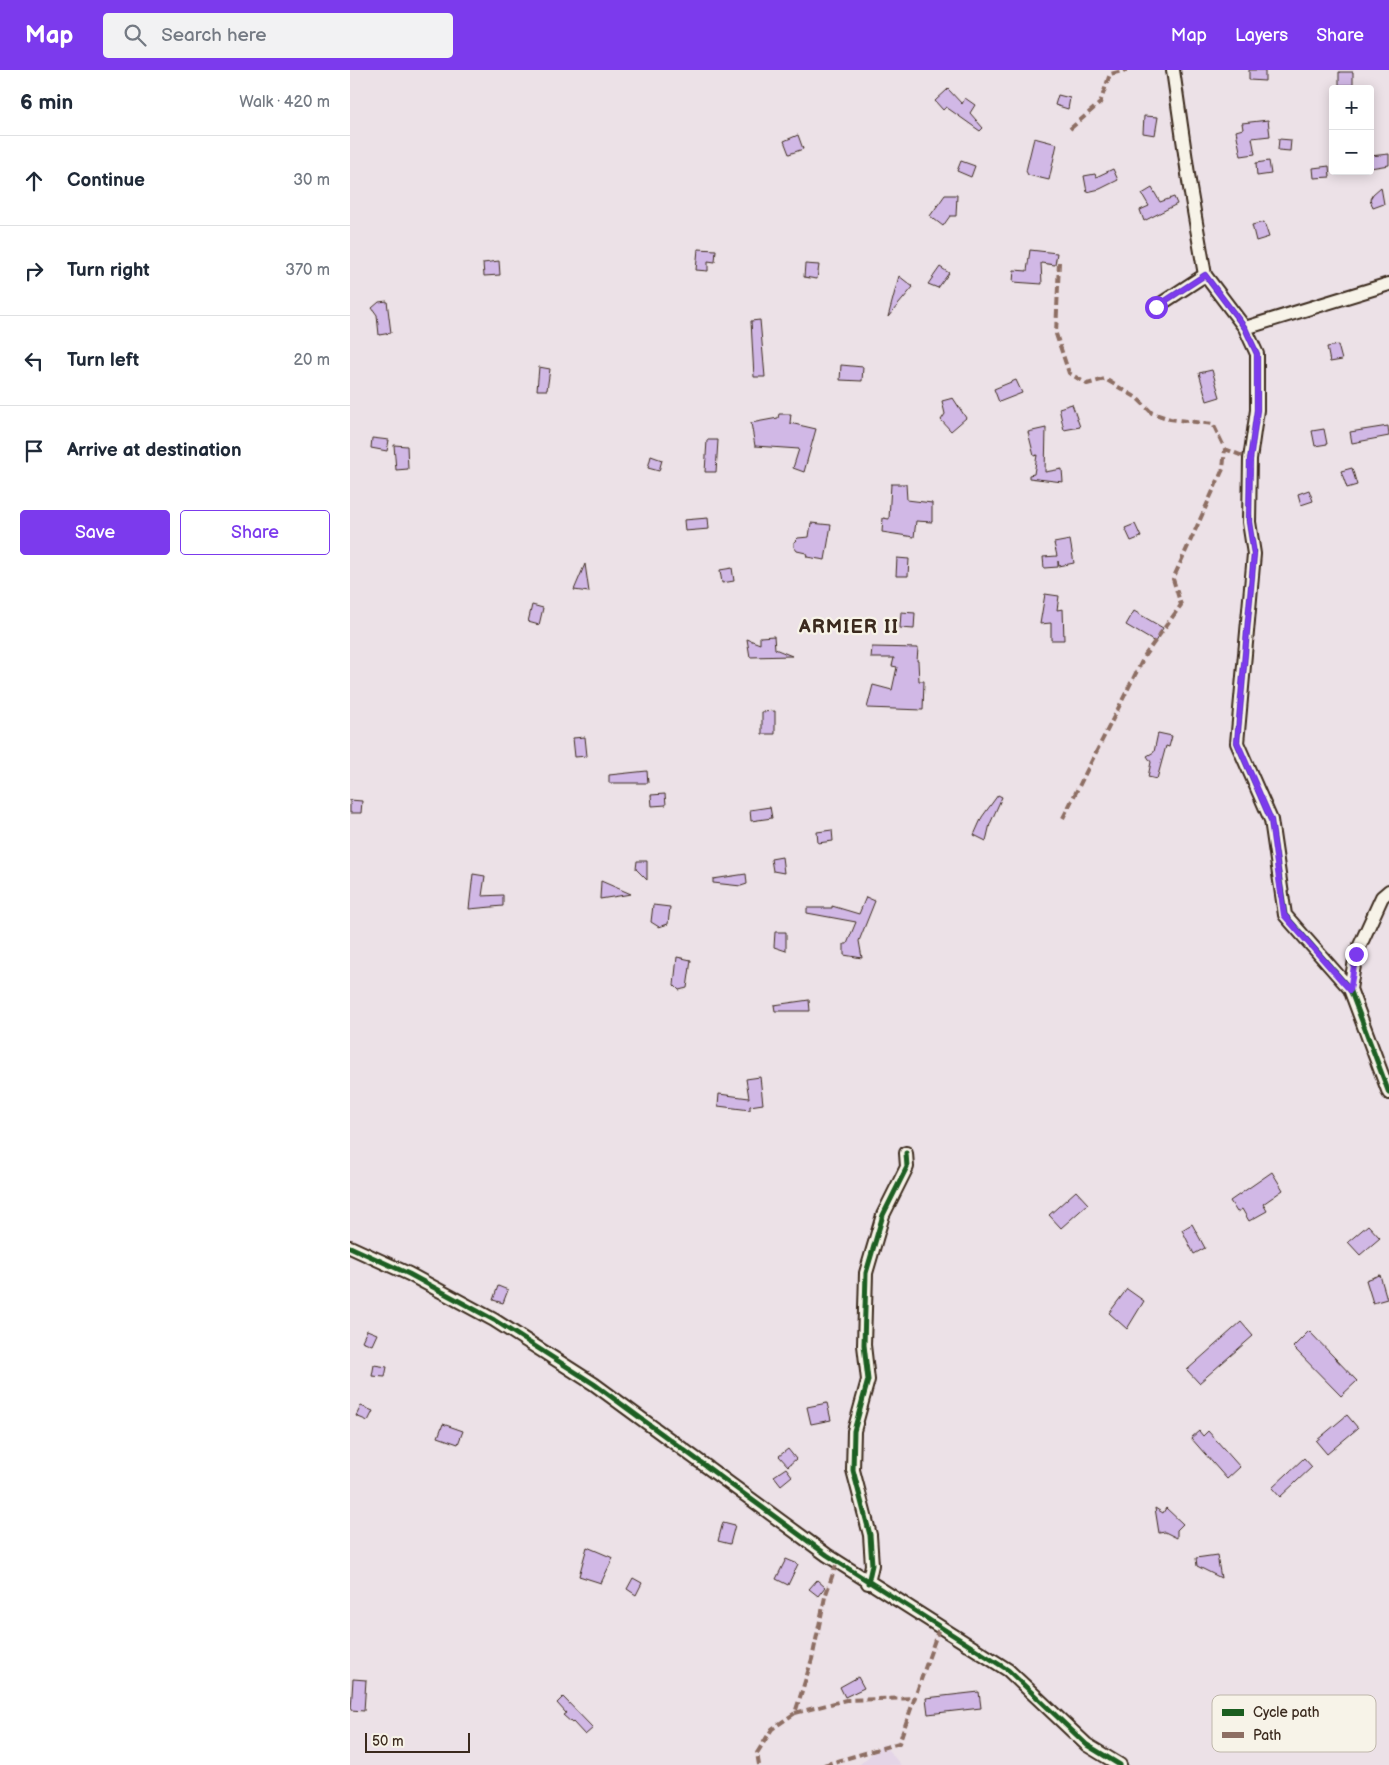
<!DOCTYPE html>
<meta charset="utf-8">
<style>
:root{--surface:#fff;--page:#f2f2f3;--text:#1f2937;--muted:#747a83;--line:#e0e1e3;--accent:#7c3aed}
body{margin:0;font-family:"Balsamiq Sans",sans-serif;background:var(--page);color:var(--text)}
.controls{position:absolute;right:15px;top:15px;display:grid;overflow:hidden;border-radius:5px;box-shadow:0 2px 12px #0003}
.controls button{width:45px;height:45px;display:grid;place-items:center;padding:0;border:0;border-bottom:1px solid var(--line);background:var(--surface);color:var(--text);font:25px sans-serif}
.scale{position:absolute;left:15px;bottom:12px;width:105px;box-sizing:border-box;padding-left:5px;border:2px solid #3b2a1e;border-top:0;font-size:14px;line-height:18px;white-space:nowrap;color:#3b2a1e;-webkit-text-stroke:4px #f7f3e8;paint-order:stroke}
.stop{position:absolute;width:15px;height:15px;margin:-11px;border:4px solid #7c3aed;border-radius:50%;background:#fff}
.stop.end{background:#7c3aed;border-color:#fff;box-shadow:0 1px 5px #0008}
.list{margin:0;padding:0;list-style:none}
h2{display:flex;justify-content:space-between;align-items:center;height:65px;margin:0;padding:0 20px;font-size:21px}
h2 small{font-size:16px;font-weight:400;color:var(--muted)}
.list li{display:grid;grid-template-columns:32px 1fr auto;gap:15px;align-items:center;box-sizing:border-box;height:90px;padding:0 20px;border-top:1px solid var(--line)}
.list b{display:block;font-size:19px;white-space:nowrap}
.list em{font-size:16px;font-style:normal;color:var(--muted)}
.actions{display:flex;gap:10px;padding:15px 20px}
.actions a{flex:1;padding:11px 0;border:1px solid var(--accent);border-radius:5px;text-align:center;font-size:18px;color:var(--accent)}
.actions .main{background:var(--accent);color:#fff}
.icon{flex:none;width:28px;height:28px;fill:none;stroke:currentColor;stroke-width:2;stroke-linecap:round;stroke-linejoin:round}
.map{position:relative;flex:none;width:1039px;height:1695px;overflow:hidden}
header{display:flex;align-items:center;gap:30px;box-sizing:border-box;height:70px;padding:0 25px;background:var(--accent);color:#fff}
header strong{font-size:24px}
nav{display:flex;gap:28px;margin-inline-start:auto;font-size:18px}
.search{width:350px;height:45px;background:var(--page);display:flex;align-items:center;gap:12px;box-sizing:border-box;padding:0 18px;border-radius:5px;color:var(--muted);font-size:19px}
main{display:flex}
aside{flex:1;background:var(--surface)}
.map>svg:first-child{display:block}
.built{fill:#e4d5e7}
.building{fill:#d1b8e6;stroke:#3b2a1e}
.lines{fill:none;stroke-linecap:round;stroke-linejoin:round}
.street-casing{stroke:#3b2a1e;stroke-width:16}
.street{stroke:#f7f3e8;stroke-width:12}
.quiet{stroke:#8d6e63;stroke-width:4;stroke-dasharray:8 4;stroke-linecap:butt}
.cycleway-casing{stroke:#f7f3e8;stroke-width:8}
.cycleway{stroke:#1b5e20;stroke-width:5}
.route{stroke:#7c3aed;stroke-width:6}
.labels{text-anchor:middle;stroke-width:4.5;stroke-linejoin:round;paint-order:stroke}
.district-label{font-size:19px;font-weight:bold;letter-spacing:1px;fill:#3b2a1e;stroke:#f7f3e8}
.key{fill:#f7f3e8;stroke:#bfb7ab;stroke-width:1}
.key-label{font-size:14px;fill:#3b2a1e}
</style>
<header>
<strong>Map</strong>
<div class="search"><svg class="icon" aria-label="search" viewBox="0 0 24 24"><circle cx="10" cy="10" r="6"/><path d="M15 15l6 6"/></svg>Search here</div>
<nav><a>Map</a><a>Layers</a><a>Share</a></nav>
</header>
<main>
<aside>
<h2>6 min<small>Walk · 420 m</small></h2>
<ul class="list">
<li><svg class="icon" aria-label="ahead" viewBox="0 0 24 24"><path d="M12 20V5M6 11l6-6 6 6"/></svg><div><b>Continue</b></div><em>30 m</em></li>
<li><svg class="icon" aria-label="right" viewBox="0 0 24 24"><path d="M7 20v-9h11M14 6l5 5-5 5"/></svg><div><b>Turn right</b></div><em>370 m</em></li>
<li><svg class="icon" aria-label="left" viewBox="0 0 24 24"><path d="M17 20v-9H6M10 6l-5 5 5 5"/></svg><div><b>Turn left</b></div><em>20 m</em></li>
<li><svg class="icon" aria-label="arrive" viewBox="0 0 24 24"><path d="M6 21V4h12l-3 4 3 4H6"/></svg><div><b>Arrive at destination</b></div></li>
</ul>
<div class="actions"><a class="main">Save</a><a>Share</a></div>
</aside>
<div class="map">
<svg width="1039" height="1695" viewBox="0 0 1039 1695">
<rect width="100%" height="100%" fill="#ece1e7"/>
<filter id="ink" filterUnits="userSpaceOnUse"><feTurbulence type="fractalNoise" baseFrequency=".02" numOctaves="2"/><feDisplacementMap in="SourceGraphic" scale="10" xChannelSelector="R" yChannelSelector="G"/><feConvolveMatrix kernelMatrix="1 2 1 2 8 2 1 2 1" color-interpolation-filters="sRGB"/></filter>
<g filter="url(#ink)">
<!-- built -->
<path class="built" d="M533 1674 551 1695H509Z"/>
<!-- building -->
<path class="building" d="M899 0H915V11L899 10Z
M989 2H1003V15H989Z
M598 19 612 34 615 28 625 35 620 43 633 58 630 61 596 37 593 40 585 31Z
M708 25 720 28 718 39 705 35Z
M794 46 808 47 805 65 793 63Z
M918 50 920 66 902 68 905 84 891 86 886 61 893 59 892 53Z
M448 65 453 79 439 84 434 71Z
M684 68 707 74 699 110 678 105 676 101Z
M929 69 941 70 940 81 928 80Z
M1039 84V95L1020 98V86Z
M611 91 625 96 621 107 607 101Z
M919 91 921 104 907 106 906 93Z
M979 96 980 107 964 108 963 98Z
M763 99 768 110 750 119 737 122 734 106 745 104 746 107Z
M1031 117 1034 134 1023 138 1020 129 1023 124Z
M802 118 810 132 824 127 827 134 794 151 790 140 799 136 792 124Z
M595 125H607L606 146H600L593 156 580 146Z
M914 152 919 167 906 171 902 155Z
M348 179 366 180 365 192 358 191V201L346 200Z
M680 180 707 183 705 195 691 193 692 214 663 212 664 200 677 201Z
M149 191 150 205 134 206 133 193Z
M455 194 469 195 467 209 454 207Z
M590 197 599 203 588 218 578 214Z
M549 206 563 217 538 247Z
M37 231 41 263 29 265 27 245 22 238 29 232Z
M410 250 415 307H404L401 251Z
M988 275 992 290 980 292 977 277Z
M491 295 513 297 512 311 490 310Z
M189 297 200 299 197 320H187Z
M862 300 870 327 857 331 849 303Z
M666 310 672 323 649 332 644 319Z
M603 328 616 348 601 361 591 350 595 344 592 331Z
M722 334 730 357 714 360 709 338Z
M429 344H441L440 353 466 359 454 402 443 398 449 379 405 376 401 353 428 348Z
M1038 356 1039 366 1002 373 1000 362Z
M696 358 695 402 712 399 713 412 679 408V405L684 404 687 385 684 386 678 362Z
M974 359 977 374 965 376 962 361Z
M22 368 39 370 37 381 21 378Z
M357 370H368L366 402H355Z
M44 375 57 376 58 399 46 400Z
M301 386 312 390 309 401 298 398Z
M1002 398 1007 415 997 418 991 401Z
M541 414H556L557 430 582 433V452L566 451 564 467 532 462 533 448 539 449Z
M959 420 963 431 951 435 948 424Z
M358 448 359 459 335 461 334 450Z
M461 453 481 455 475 490 457 487 456 483 447 481 444 477V472L448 468 459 467Z
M785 454 791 467 781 471 775 458Z
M720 470 724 493 709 496 708 491V497L694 498 693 487 707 486 704 473Z
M547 488 559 489 558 506H546Z
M235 494 239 522 224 520Z
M382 498 384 511 372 513 370 500Z
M695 524 709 526 707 540 713 539 714 570H701V553L690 554Z
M182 535 193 538 189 555 178 552Z
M784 541 813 558 805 572 776 555Z
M551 542 565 543 564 559 550 558Z
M424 566 425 579 442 586 400 587 397 569 410 574V567Z
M522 577 568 578 567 591H568L569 611H574L573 640 517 638 523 615 542 620 547 597 542 596 544 588H521Z
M425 641V664H412V642Z
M808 663 822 666 819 677 816 676 807 709 798 707 801 692 797 686 804 682Z
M235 667 237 686 225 687 223 668Z
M297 701 298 713H259V705Z
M315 724 316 735 302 736 301 725Z
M648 725 652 727 640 754 636 771 624 765 632 747Z
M0 730 12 731 11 743H0Z
M420 737 422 748 401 751 400 740Z
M482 760 483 771 468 773 467 762Z
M432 787 434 803 423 801 421 789Z
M287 791H297V810L286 799Z
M123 804 135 806 132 826 153 825V836L119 839Z
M396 804 397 814 391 816 363 813V809Z
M251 811 281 824 250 829Z
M516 827 525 831 509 871 512 888 494 885V874H497L506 852 457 843V838H482V836L509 844Z
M303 835 320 837 318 854 309 857 301 852Z
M425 862H436V881L424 877Z
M327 887 341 890 337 918 329 920 324 915Z
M459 930 460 941H425L424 935Z
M410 1007 413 1034 400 1036V1040L368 1036 369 1024 399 1028 396 1009Z
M922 1102 933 1120 913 1134 917 1141 899 1151 892 1139 887 1142 880 1131Z
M726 1121 738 1134 711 1158 699 1145Z
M842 1154 855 1178 844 1184 832 1160Z
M1018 1155 1030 1168 1010 1185 998 1172Z
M1030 1205 1037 1229 1023 1233 1016 1210Z
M148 1216 158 1220 153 1233 143 1230Z
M777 1219 794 1231 777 1259 759 1243Z
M891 1252 903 1266 849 1313 837 1300Z
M17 1260 27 1264 22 1275 12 1271Z
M959 1261 1007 1311 991 1326 943 1277Z
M24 1295 37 1297 35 1307 22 1306Z
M477 1333 481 1350 461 1354 457 1337Z
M11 1336 23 1341 18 1351 6 1346Z
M997 1345 1008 1358 977 1384 966 1371Z
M93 1354 113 1361 108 1374 88 1367Z
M849 1361 853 1366 858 1361 890 1397 877 1409 841 1368Z
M438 1379 446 1389 438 1396 429 1386Z
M954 1388 962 1397 930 1427 922 1418Z
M436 1398 442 1406 431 1415 424 1406Z
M805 1438 813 1443 816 1438 833 1454 827 1460V1468L815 1462 809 1463Z
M373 1452 385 1455 380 1474 368 1471Z
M237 1477 263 1488 251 1513 229 1506Z
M867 1485 871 1508 847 1496 846 1488Z
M436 1489 448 1494 438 1515 426 1509Z
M283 1508 292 1513 286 1525 277 1519Z
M467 1510 475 1517 468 1526 459 1519Z
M508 1607 514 1618 495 1627 490 1617Z
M3 1609 16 1610 14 1641 1 1640Z
M629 1622 631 1638 578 1644 576 1628Z
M213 1627 243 1658 235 1665 223 1652 222 1653 213 1645 216 1643 207 1633Z"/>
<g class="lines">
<defs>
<path id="street" d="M823 0 840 118 855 205
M806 237 855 205 895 258 907 284V340L900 389 899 452 904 484 887 673 921 750 935 845 1000 919 1039 1023
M895 258 1039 214
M1000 919 1006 884 1032 827 1039 821
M0 1177 59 1204 144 1250 244 1314 477 1485 658 1600 737 1675 770 1695
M518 1513 522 1495 520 1465 503 1400 504 1361 518 1310 514 1275 516 1203 533 1145 557 1097 556 1083"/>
</defs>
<!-- street casing -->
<use href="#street" class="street-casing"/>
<!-- street -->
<use href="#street" class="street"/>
<!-- quiet -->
<path class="quiet" d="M720 59 750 33 760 4 777 0
M709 192 706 264 719 303 737 314 755 309 787 328 802 343 820 349 863 354 875 379 900 389
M713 748 795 585 831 535 823 509 873 399 875 379
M445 1643 496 1630 565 1628
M409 1695 407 1683 422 1659 445 1643 462 1589 475 1527 487 1492
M474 1695 549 1673 589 1558"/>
<defs>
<path id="cycleway" d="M806 237 855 205 895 258 907 284V340L900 389 899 452 904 484 887 673 921 750 935 845 1000 919 1039 1023
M0 1177 59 1204 144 1250 244 1314 477 1485 658 1600 737 1675 770 1695
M518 1513 522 1495 520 1465 503 1400 504 1361 518 1310 514 1275 516 1203 533 1145 557 1097 556 1083"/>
</defs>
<!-- cycleway casing -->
<use href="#cycleway" class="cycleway-casing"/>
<!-- cycleway -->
<use href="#cycleway" class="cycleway"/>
</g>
</g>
<g class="lines" filter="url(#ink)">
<!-- route -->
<path class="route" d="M806 237 855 205 895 258 907 284V340L900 390 899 452 904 484 887 672 921 750 934 845 1000 920 1006 884"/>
</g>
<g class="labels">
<!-- district labels -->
<g class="district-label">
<text x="499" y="563">ARMIER II</text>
</g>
</g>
<!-- legend -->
<rect x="862" y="1625" width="164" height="57" rx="8" class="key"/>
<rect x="872" y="1639" width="22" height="7" fill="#1b5e20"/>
<rect x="872" y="1662" width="22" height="6" fill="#8d6e63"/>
<g class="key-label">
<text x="903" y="1647">Cycle path</text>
<text x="903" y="1670">Path</text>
</g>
</svg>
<div class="controls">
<button>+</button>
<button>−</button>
</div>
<div class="scale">50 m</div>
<div class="stop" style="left:806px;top:237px"></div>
<div class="stop end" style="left:1006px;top:884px"></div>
</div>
</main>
